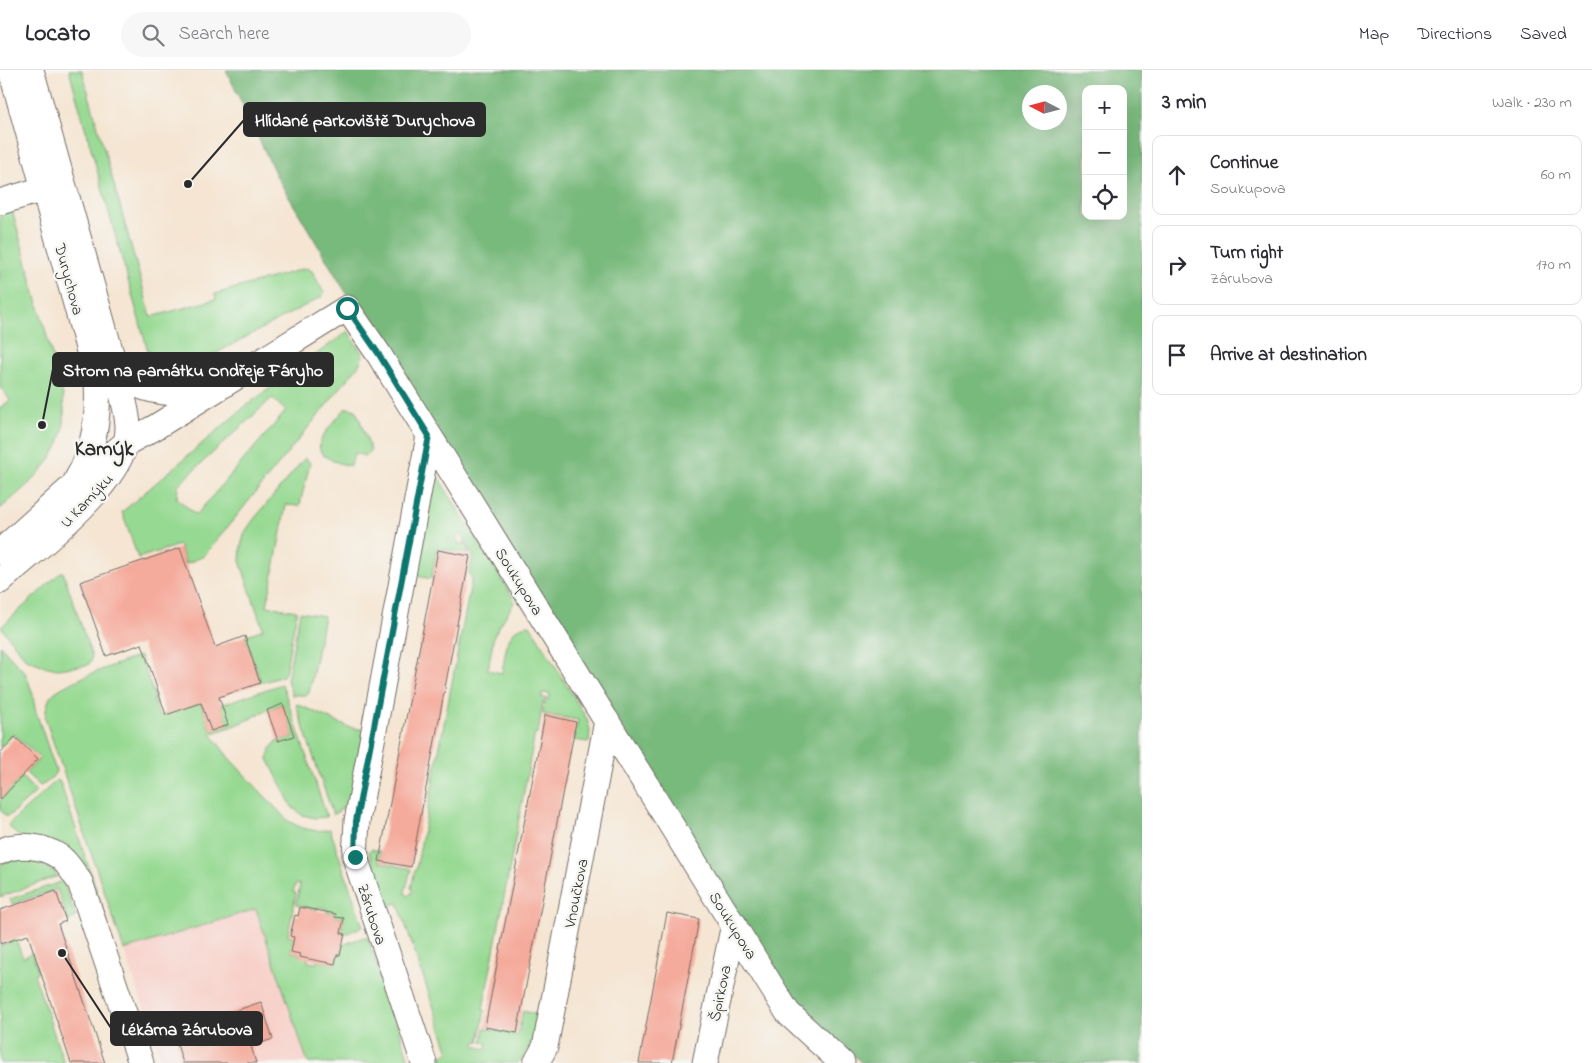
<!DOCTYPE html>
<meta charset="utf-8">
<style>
:root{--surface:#fff;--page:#f7f7f7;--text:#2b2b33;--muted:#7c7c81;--line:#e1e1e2}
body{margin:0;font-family:"Indie Flower",sans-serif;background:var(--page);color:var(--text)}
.controls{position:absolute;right:15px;top:15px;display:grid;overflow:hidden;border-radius:10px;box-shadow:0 5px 20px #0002}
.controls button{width:45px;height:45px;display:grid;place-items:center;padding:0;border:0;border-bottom:1px solid var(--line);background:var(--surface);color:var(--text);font:25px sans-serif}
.compass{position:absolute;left:1022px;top:15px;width:45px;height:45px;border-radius:50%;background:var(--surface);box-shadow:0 5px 20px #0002;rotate:276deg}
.stop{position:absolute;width:15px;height:15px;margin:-11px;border:4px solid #0f766e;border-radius:50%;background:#fff}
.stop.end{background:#0f766e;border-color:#fff;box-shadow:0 1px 5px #0008}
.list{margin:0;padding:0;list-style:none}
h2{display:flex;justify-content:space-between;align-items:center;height:65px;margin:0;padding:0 20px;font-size:21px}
h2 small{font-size:16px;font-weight:400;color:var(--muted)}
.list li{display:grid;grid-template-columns:32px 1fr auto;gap:15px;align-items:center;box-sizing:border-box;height:80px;margin:0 10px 10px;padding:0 10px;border:1px solid var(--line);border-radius:10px}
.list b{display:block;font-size:19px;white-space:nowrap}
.list p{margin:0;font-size:16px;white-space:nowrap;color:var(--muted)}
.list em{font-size:16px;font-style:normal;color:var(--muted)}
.icon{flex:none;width:28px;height:28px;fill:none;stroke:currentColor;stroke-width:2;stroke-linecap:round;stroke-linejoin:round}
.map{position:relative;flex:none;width:1142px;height:993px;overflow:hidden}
header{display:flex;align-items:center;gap:30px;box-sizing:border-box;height:70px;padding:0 25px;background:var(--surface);border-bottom:1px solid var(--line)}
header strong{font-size:24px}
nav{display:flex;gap:28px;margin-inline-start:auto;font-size:18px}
.search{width:350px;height:45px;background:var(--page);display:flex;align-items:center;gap:12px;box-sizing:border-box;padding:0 18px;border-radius:28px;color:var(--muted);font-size:19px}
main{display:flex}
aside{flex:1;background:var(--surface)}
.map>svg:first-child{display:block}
.built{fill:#f7d0c9}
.green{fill:#96d992;stroke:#60825e;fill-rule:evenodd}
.forest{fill:#78b97c;stroke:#527254;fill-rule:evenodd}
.building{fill:#f5ab9c}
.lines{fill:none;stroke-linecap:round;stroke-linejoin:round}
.minor-casing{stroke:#726c65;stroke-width:27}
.minor{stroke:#fff;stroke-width:25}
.route{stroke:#0f766e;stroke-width:6}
.labels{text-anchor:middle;stroke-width:5;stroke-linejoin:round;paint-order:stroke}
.street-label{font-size:16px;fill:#2b2b2b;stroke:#f6f6f2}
.district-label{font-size:21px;font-weight:bold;fill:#2b2b2b;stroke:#f6f6f2}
.leader{fill:none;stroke:#2b2b2b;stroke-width:2}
.callout-dot{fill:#2b2b2b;stroke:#f6f6f2;stroke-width:2}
.callout{fill:#2b2b2b;stroke:#2b2b2b;stroke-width:2}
.callout-label{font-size:18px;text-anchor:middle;font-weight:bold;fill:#fff}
</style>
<header>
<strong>Locato</strong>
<div class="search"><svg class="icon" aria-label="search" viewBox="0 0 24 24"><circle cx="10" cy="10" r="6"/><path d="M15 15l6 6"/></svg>Search here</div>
<nav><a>Map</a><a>Directions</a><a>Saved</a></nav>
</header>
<main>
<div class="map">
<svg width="1142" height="993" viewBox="0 0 1142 993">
<rect width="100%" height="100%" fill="#f6f6f2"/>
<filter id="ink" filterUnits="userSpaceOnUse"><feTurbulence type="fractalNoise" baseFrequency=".02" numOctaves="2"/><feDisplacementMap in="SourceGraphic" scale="10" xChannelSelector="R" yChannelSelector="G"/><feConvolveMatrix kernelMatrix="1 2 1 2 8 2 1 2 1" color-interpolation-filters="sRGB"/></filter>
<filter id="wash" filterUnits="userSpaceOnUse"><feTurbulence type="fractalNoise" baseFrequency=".0096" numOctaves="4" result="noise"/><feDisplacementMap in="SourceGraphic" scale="20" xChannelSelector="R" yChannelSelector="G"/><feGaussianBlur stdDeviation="1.12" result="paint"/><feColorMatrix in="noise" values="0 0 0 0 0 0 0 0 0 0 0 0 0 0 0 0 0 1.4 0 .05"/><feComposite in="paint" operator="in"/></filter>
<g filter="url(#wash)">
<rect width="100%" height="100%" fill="#f5e5d2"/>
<!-- built -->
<path class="built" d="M256 839 308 993H163L124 880Z"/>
<!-- green -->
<path class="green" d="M69 0H82L151 247 216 229 215 224 306 198 312 201 324 223 323 226 192 296C171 302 155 301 147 278Z
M11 136 63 325C63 334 65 344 64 353 60 391 26 416 0 439V338L10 330 0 317V139Z
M348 261 363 285 359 295 204 486 186 494 179 475 138 488 122 442 247 335ZM272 328 286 341 196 445 177 428 178 415Z
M348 338 356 340 371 380 365 386 354 383 351 396C299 385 322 366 345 339Z
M306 388 310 393 300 434 299 436 286 435 267 536 297 541 285 603 283 606 261 613 245 566 263 559 240 491 241 476 245 462 254 449 304 389Z
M435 407H438L515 531 494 565 488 600 502 603C506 583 505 556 530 555L587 649 590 660 589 672 574 670 578 650 543 644 546 628 549 629 550 624 542 623 541 627H544L538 663H535L483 939 485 940 479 972 476 971 475 976 486 979 487 973 482 972 484 958 518 965 523 941 535 944 537 947C533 964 532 981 518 993H440L441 986 449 982 398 833 388 836 385 834 369 781 371 779 380 781 379 792 411 799 405 822 408 826 413 821 411 818 415 800H416L472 508 469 504 473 485 462 464 456 468 460 475 465 472 470 484 437 478 431 509 417 506Z
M61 502H63L92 587 91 591 88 595 57 599 44 596 26 589 1 557Z
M300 542 324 546 309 623 307 625H292L287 610Z
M0 575 26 604 33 625 35 639 56 701C54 707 46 714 40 716L26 703 40 688 14 664 0 678Z
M140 586 155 628 153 629 158 644 161 646 201 633 211 661 228 655 222 638 223 634 282 614 327 747 315 748 302 745 292 737 268 689 270 679 277 671 294 666 283 634 267 640 244 652 211 664 229 688 287 750C301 759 314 763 330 759L363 857 345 864 341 863 344 848 335 847V844L327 842V839L318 837 317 840 296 835 300 815 296 814 293 822 296 823 288 865 294 867 291 882 300 884 299 886 308 888V892L317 893 318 890 335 894 337 885H340L342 875 364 867 368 868 410 993H308L256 839 124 880 45 648C46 641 47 632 51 626 61 613 122 592 140 586Z
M297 634 348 657 365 660 352 726 347 735 333 745 296 635Z
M22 707 36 722 9 746H6L0 740V730Z
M57 710 60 712 107 851V854L85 808 16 764 8 755Z
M14 790C31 790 45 793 58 806L0 827V795Z
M61 812H63L76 846 75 848 68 851 57 819 12 834 10 829Z
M16 870 23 888 32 883 38 902 34 904 64 993H0V876Z"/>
<!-- forest -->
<path class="forest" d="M226 0H1142V993H862L782 922 662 720 342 216 277 107ZM1086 19H1123V146H1086ZM1030 22H1060V52H1030Z"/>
<g id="blocks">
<!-- building -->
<path class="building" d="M180 478 215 577 245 566 260 613 219 627 228 655 211 661 201 633 166 645 142 574 106 586 80 512Z
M438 480 470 486 411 797 379 791Z
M283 634 294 666 278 671 267 640Z
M545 645 576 652 517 963 485 957Z
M15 667 38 689 0 730V683Z
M56 821 66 851 58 854 105 993H71L28 865 0 874V840Z
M300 837 336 844 335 847 344 848 341 863 345 864 340 885H337L335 894 299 887 300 884 291 882 294 867 290 866 295 845 298 846Z
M667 843 699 849 691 893 672 993H639Z
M261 932 273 969 251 976 256 993H183L175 968 210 956V954L225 949 223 945Z"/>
</g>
</g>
<g filter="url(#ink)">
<use href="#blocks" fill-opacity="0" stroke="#726c65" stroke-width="1"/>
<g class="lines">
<defs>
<path id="minor" d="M11 0 97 310C99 346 95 379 76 411
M0 132 60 114
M117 305C126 310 136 315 145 318 167 325 189 323 211 322
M0 482 72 417 126 373 154 358 347 238 378 283 788 943 842 993
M0 511C37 477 128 411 128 358 128 341 121 322 117 305L31 0
M0 782C17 772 44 776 60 787 68 793 74 804 80 812L141 993
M424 993 355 787 357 751 429 366
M536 993 545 977 607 651
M705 993 734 854"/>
</defs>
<!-- minor casing -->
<use href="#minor" class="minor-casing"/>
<!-- minor -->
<use href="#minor" class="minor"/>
</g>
</g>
<g class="lines" filter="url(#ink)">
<!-- route -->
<path class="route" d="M347 238 378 283 429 366 356 751 355 787"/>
</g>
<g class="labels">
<!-- street labels -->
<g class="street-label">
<text transform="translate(70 209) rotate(75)" y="6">Durychova</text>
<text transform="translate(86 430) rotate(-46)" y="6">U Kamýku</text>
<text transform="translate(520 511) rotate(58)" y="6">Soukupova</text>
<text transform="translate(575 823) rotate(-79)" y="6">Vnoučkova</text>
<text transform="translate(373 844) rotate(72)" y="6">Zárubova</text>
<text transform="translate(734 855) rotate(58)" y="6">Soukupova</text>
<text transform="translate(719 923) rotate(-78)" y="6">Špirkova</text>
</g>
<!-- district labels -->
<g class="district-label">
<text x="104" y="385">Kamýk</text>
</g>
</g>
<!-- callouts -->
<path class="leader" d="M188 114L244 50M42 355L53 299M62 883L111 958"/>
<g class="callout-dot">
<circle cx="188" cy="114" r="5"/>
<circle cx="42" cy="355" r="5"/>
<circle cx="62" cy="883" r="5"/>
</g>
<g class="callout">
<rect x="244" y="33" width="241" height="33" rx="5"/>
<rect x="53" y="283" width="280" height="33" rx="5"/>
<rect x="111" y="942" width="151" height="33" rx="5"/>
</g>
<g class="callout-label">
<text x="365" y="56">Hlídané parkoviště Durychova</text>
<text x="193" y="306">Strom na památku Ondřeje Fáryho</text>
<text x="187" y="965">Lékárna Zárubova</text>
</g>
</svg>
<div class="controls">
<button>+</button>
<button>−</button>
<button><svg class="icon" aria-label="locate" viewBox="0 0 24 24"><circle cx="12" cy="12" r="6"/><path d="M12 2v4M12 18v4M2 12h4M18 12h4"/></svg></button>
</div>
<svg class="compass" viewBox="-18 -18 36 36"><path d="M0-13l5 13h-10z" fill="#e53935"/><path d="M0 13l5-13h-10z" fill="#7c7c81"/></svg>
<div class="stop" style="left:347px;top:238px"></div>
<div class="stop end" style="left:355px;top:787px"></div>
</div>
<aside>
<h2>3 min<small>Walk · 230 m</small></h2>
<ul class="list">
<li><svg class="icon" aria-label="ahead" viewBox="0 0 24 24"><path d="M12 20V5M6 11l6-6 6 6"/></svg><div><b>Continue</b><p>Soukupova</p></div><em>60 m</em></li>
<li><svg class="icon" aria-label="right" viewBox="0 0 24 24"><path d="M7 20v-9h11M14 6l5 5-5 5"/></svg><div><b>Turn right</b><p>Zárubova</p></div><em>170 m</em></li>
<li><svg class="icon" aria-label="arrive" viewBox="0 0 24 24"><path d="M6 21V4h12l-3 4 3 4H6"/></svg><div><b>Arrive at destination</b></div></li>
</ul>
</aside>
</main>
